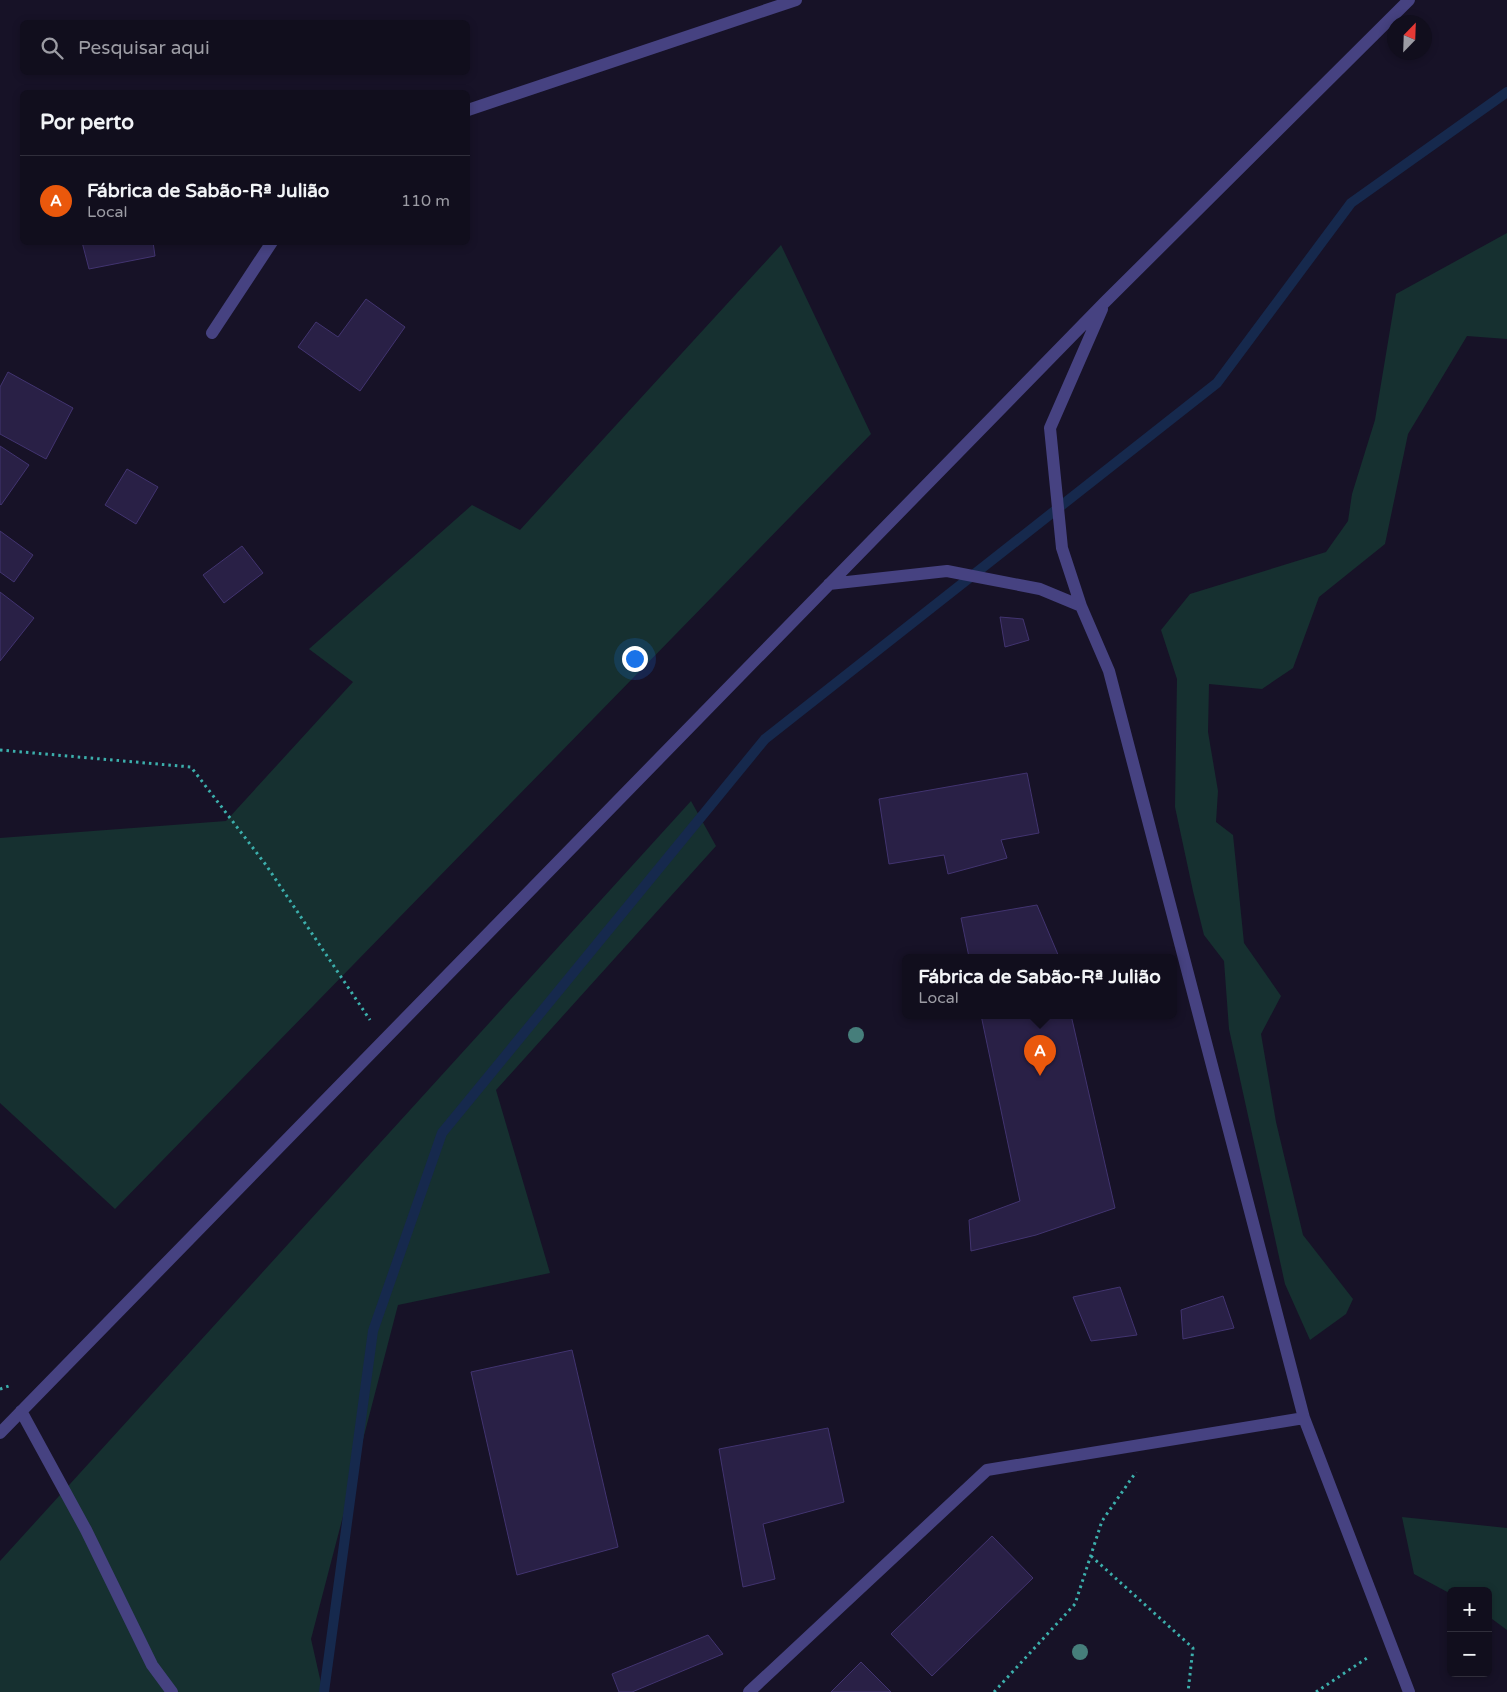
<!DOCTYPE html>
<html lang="pt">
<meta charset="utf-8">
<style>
:root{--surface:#110e1d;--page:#1a1726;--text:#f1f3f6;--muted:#9c9ca4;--line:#302e3b;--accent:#ea580c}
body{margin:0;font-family:"Varela Round",sans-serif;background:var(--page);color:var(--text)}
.controls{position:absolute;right:15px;bottom:15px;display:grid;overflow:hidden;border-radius:8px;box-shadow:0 2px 8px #0003}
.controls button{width:45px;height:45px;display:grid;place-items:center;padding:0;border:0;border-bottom:1px solid var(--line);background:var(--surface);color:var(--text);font:25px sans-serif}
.compass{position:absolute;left:1387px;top:15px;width:45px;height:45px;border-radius:50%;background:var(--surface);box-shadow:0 2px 8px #0003;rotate:23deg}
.you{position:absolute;left:634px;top:658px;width:18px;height:18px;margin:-12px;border:4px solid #fff;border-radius:50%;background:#1a73e8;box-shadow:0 0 0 8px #1a73e833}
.badge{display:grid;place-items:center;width:32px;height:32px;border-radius:50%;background:var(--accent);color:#fff;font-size:16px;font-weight:700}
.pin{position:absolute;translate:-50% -41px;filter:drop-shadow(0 1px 2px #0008)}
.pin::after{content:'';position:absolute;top:26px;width:18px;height:15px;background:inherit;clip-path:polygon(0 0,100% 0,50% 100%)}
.popup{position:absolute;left:902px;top:954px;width:275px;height:65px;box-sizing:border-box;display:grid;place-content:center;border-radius:8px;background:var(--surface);filter:drop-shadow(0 1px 4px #0005);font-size:16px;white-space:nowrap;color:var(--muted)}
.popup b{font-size:19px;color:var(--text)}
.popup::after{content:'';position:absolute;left:50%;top:100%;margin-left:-10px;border:10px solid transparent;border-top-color:var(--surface)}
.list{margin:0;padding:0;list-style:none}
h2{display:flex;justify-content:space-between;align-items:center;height:65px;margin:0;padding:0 20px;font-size:21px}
h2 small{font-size:16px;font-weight:400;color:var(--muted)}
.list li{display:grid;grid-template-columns:32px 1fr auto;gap:15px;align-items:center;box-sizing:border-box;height:90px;padding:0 20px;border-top:1px solid var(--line)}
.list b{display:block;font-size:19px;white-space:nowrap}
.list p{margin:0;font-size:16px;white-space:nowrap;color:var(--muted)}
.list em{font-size:16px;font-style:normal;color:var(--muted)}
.icon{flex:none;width:28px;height:28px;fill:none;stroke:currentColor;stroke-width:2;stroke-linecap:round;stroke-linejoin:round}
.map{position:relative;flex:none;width:1507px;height:1692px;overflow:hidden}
.search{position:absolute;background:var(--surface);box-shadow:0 2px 8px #0003;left:20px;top:20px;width:450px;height:55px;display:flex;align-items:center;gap:12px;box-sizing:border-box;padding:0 18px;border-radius:8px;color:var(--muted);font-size:19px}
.panel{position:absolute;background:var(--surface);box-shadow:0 2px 8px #0003;left:20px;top:90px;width:450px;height:155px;border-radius:8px}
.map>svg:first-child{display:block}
.green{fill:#163030}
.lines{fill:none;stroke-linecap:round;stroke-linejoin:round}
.stream{stroke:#16294d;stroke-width:10}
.building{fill:#292046;stroke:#423470}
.path{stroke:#3cafac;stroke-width:3;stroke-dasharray:2.5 4;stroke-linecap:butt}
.lane{stroke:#464281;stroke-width:12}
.street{stroke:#464281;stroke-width:12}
.tree{fill:#467e7b}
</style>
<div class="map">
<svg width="1507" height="1692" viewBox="0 0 1507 1692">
<rect width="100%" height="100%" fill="#171227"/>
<!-- green -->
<path class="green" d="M1507 233V339L1467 336 1408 434 1385 544 1319 597 1293 668 1262 689 1209 684 1208 732 1218 791 1216 822 1233 835 1244 943 1281 996 1261 1034 1276 1122 1303 1235 1353 1299 1346 1314 1310 1340 1285 1284 1229 1029 1224 961 1204 935 1193 891 1175 807 1177 679 1161 630 1190 594 1326 552 1348 521 1352 494 1375 420 1396 294Z
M781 245 871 434 115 1209 0 1103V838L226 821 353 682 309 649 472 505 520 530Z
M691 801 716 846 496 1090 550 1273 398 1305 311 1639 323 1692H0V1561Z
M1402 1517 1507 1528V1630L1488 1616V1591H1451V1594L1414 1574Z"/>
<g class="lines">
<!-- stream -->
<path class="stream" d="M324 1692 373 1331 442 1133 765 739 1217 383 1351 203 1507 92"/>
</g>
<!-- building -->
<path class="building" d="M82 242H153L155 256 89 269Z
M366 299 405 327 360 391 298 347 316 322 338 337Z
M8 372 73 408 46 459 0 434V387Z
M0 446 29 465 1 505 0 504Z
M127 469 158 487 136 524 105 505Z
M0 531 33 555 14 582 0 572Z
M242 546 263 573 224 603 203 575Z
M0 592 34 618 0 661Z
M1000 617 1023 619 1029 640 1005 647Z
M1027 773 1039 833 1001 840 1007 858 948 874 944 855 889 864 879 799Z
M1037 905 1059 957H969L961 918Z
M981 1015H1071L1115 1208 1036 1235 971 1251 969 1220 1020 1201Z
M1120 1287 1137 1335 1091 1341 1073 1297Z
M1223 1296 1234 1328 1183 1339 1181 1310Z
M572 1350 618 1547 517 1575 471 1372Z
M828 1428 844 1502 763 1524 775 1579 743 1587 719 1449Z
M992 1536 1033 1578 932 1676 891 1634Z
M708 1635 723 1654 632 1692H619L612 1674Z
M861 1662 891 1692H831Z"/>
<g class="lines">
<!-- path -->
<path class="path" d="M0 750 191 767 266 865 370 1020
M0 1389 9 1386
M1091 1556 1193 1648 1188 1692
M994 1692 1075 1604 1102 1521 1136 1472
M1316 1692 1370 1656"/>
<!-- lane -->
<path class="lane" d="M468 110 796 0
M212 333 272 242"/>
<!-- street -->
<path class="street" d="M1102 309 1050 428 1062 548 1081 606 1109 671 1304 1418 1409 1692
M829 584 947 571 1040 589 1081 606
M21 1411 86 1530 152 1665 172 1692
M0 1433 1105 302 1409 0
M749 1692 987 1470 1304 1418"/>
</g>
<!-- trees -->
<g class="tree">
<circle cx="856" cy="1035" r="8"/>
<circle cx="1080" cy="1652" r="8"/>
</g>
</svg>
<div class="controls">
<button>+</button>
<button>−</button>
</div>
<svg class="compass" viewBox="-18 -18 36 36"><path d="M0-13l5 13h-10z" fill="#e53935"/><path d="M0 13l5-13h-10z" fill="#9c9ca4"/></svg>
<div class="you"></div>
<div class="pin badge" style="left:1040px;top:1076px">A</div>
<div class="popup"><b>Fábrica de Sabão-Rª Julião</b>Local</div>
<div class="search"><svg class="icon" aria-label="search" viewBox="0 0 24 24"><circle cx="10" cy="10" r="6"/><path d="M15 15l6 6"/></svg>Pesquisar aqui</div>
<section class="panel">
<h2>Por perto<small></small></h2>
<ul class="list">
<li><span class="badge">A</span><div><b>Fábrica de Sabão-Rª Julião</b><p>Local</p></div><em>110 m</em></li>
</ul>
</section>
</div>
